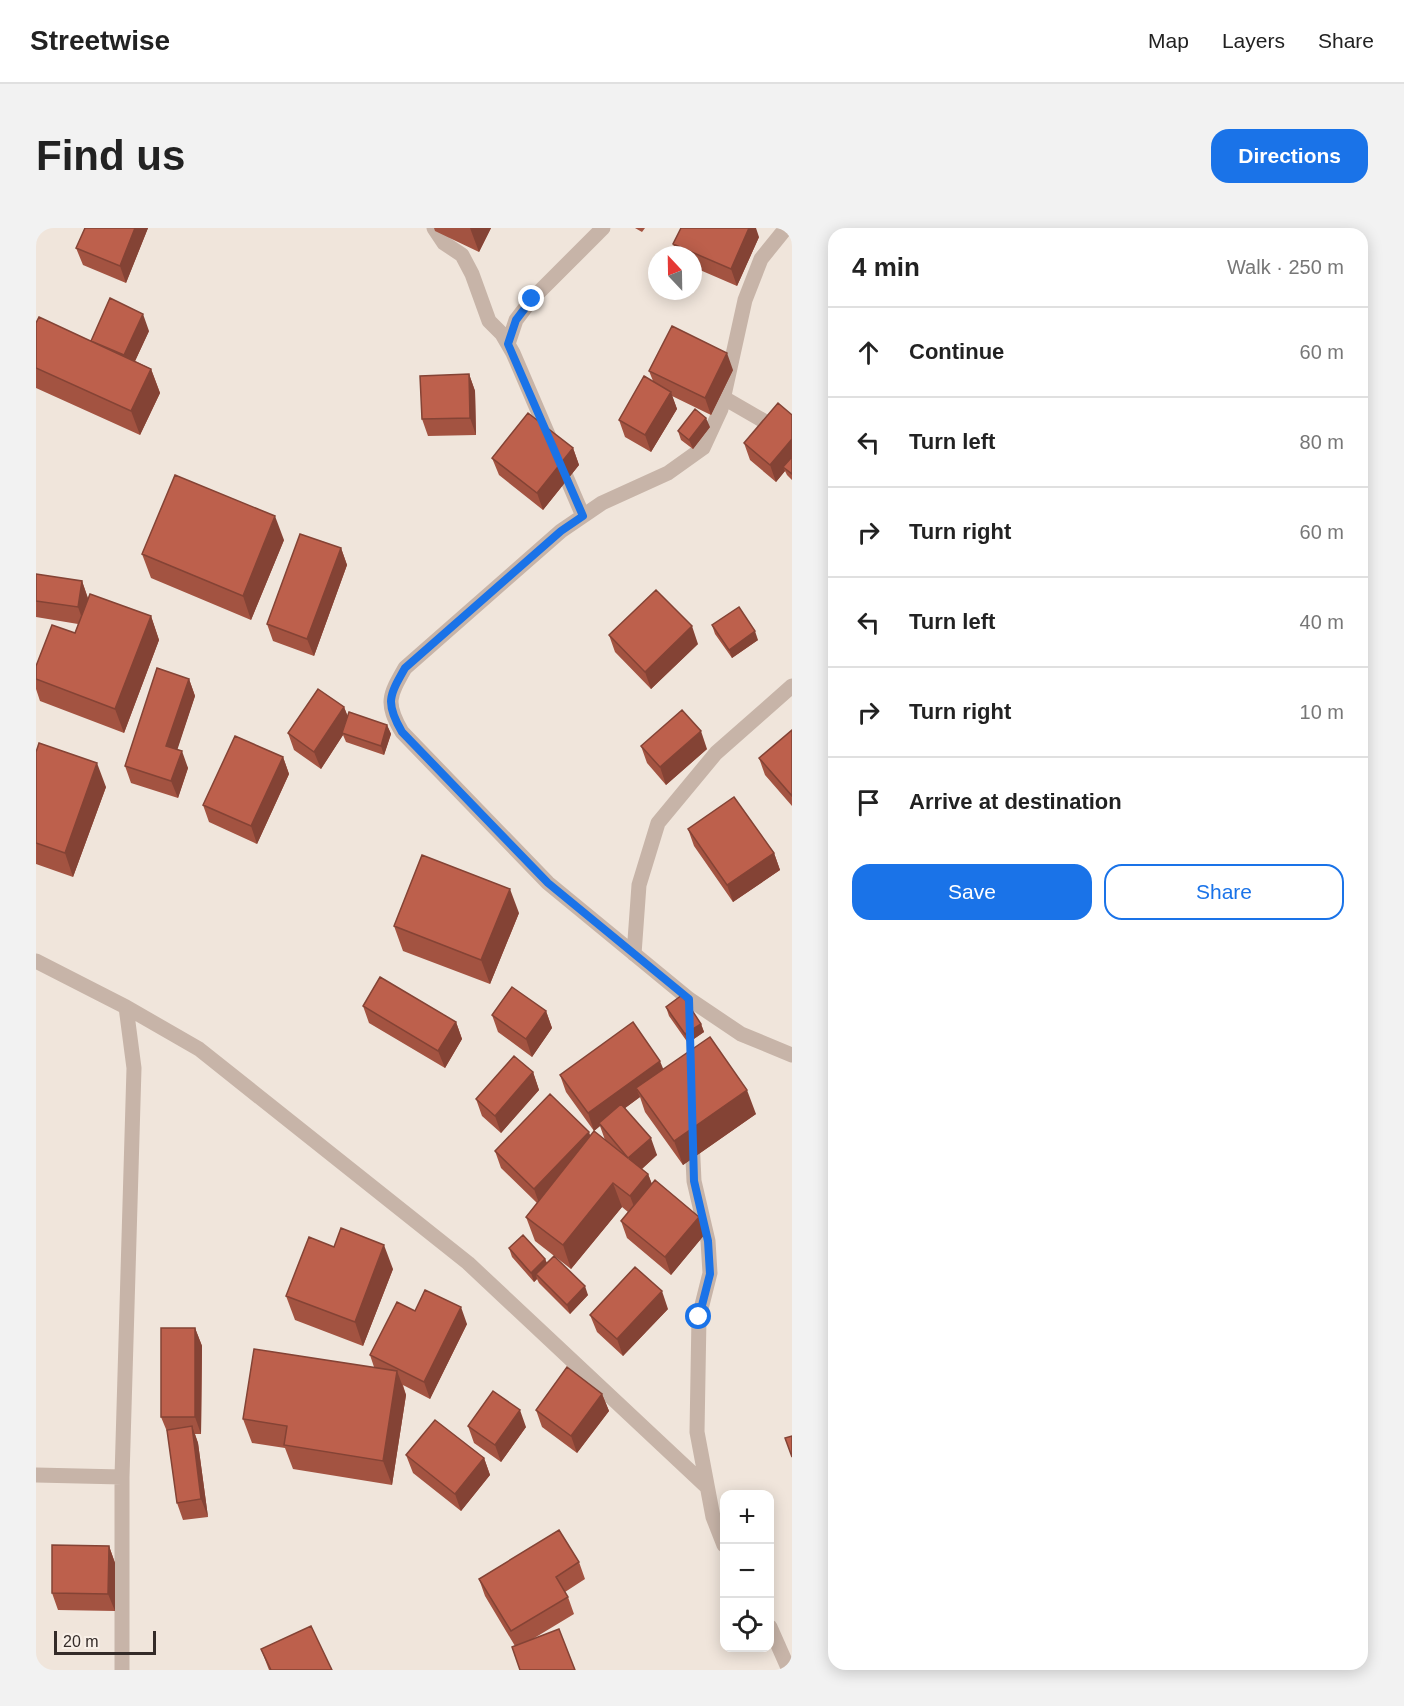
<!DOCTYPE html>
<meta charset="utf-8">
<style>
:root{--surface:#fff;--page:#f2f2f2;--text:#222;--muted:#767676;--line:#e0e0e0;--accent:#1a73e8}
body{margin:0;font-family:Arial,sans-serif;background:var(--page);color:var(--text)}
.controls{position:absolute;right:18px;bottom:18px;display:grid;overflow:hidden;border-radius:12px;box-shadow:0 3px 15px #0003}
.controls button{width:54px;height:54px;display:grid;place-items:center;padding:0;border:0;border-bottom:2px solid var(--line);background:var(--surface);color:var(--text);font:30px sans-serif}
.compass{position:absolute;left:612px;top:18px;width:54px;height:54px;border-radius:50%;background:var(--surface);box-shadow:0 3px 15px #0003;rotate:338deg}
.scale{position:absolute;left:18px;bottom:15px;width:102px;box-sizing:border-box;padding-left:6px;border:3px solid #342b28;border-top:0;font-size:16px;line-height:21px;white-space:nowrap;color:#342b28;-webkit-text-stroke:4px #f8efe7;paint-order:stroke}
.stop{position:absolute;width:18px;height:18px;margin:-14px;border:4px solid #1a73e8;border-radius:50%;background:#fff}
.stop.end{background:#1a73e8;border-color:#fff;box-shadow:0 2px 6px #0008}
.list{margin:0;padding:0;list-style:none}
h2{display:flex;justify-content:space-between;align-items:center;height:78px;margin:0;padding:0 24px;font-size:26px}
h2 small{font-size:20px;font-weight:400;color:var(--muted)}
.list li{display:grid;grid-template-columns:39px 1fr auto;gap:18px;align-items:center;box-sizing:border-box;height:90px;padding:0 24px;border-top:2px solid var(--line)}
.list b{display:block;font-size:22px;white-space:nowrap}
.list em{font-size:20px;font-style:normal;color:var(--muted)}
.actions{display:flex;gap:12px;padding:18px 24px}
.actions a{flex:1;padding:14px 0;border:2px solid var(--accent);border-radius:18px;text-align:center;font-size:21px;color:var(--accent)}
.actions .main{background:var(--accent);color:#fff}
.icon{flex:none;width:33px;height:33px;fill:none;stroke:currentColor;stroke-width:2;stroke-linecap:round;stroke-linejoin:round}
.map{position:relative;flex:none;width:756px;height:1442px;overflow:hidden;border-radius:18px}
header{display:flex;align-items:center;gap:36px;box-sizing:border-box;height:84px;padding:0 30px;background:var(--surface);border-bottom:2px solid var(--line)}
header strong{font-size:28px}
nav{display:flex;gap:33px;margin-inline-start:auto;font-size:21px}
.intro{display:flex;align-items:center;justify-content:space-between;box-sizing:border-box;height:144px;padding:0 36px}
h1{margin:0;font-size:42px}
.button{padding:15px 27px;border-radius:18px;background:var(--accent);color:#fff;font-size:21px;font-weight:700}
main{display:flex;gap:36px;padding:0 36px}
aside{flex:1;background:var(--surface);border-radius:18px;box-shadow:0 3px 15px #0003}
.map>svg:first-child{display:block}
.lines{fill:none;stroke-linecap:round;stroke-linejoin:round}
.minor{stroke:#c7b4a8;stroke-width:15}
.wall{fill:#a35341}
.shaded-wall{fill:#844335}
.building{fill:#bd604c;stroke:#844335;stroke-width:1.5}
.route{stroke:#1a73e8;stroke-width:8}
</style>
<header>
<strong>Streetwise</strong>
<nav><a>Map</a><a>Layers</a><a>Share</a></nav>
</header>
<div class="intro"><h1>Find us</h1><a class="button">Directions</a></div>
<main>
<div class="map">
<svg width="756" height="1442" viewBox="0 0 756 1442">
<rect width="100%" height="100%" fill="#f0e5db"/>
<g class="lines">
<!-- minor -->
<path class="minor" d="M398 0 408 15 426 27 436 46 453 93 466 106 477 125 547 288
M750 0 725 31 709 72 685 181 667 220 632 245 566 275 525 303 369 440C353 468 349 475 366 504L512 655 653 771 705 806 756 827
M472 116 480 92 496 71 567 0
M688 170 752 207 756 212
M598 726 603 657 622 595 680 525 756 458
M0 733 90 779 98 840 86 1249V1442
M90 779 163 821 432 1035 671 1259
M656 910 658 953 672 1013 674 1045 663 1089 661 1204 677 1289 688 1317
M0 1247 86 1249
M734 1399 753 1442"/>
</g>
<!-- wall -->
<path class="wall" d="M49 0H112L90 55 47 37 40 20Z
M398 0H455L443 24 399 3Z
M599 0H609L606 4Z
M723 9 701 58 657 39V27H641L637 16Z
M0 95 55 113 113 103 99 133 115 141 124 165 104 207 0 160Z
M697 142 675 187 636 168 641 181 615 224 589 209 583 192 617 153 613 143Z
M433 146 439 163 440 207 392 208 386 191Z
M756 187V252L751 247 749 243 740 254 714 232 708 215Z
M674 199 657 221 645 212 642 203Z
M537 220 543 237 507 282 463 247 456 230Z
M248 312 215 392 115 350 106 326Z
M305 320 311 337 278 428 237 413 231 396Z
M0 346 46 353 52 370 115 388 123 412 88 505 4 473 0 461V438L39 405 42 396 0 389Z
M676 397 722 412 696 430 679 406Z
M573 407 662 416 615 461 579 424Z
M153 451 159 468 141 521 152 540 142 570 95 555 89 538Z
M308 479 312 489 351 497 355 506 348 527 310 514 307 507 285 541 258 522 252 505Z
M756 502V578L729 547 723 530Z
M605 518 671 521 630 557 611 535Z
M0 524 70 559 37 649 0 636Z
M247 529 253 546 221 616 173 594 167 577Z
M652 601 738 625 744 642 697 674 658 618Z
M483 685 454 756 367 723 358 698Z
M327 778 420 794 426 811 409 840 333 795Z
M630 779 665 796 668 804 652 815 633 788Z
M510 783 516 800 496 829 462 804 456 787Z
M627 841 720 886 647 937 609 884 604 869 589 880 621 927 606 941 612 946 616 956 669 1006 635 1047 591 1010 585 993 592 984 586 979 535 1041 499 1013 490 989 501 975 465 940 459 923 569 912 564 898 558 903 530 864 524 847Z
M497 844 503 862 465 905 446 888 440 871Z
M298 1019 357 1041 327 1118 259 1092 250 1068Z
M473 1020 509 1031 511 1035 552 1067 534 1086 503 1055 501 1051 498 1054 476 1029Z
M632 1081 587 1128 561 1104 554 1087Z
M379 1083 431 1096 394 1171 367 1157 370 1167 356 1257 257 1241 249 1220 216 1215 207 1191 338 1139 334 1127Z
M159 1100 166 1118 165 1206H159L162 1215 172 1289 147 1292 141 1275 132 1206 125 1189Z
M566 1166 573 1183 541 1225 506 1199 500 1182Z
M432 1198 490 1199 465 1234 438 1215Z
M370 1227 448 1230 454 1247 425 1283 377 1245Z
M73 1318 79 1335V1383L22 1382 16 1365Z
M543 1334 549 1351 529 1364 532 1369 538 1386 495 1412 479 1418 449 1368 443 1351Z
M225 1421 296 1442H233Z"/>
<!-- shaded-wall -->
<path class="shaded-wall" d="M99 0H112L90 55 84 38Z
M434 0H455L443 24Z
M713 0H720L723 9 701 58 695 41Z
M107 86 113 103 94 144 88 127Z
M691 125 697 142 675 187 669 170Z
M115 141 124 165 104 207 95 183Z
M433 146 439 163 440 207 434 190Z
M635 164 641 181 615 224 609 207Z
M670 190 674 199 657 221 653 212Z
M756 211V236L747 239 749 243 740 254 734 237Z
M537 220 543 237 507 282 501 265Z
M239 288 248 312 215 392 207 368Z
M305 320 311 337 278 428 271 411Z
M46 353 52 371 48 396 42 379Z
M115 388 123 412 88 505 79 481Z
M656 398 662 416 615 461 609 444Z
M719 403 722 412 696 430 693 422Z
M153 451 159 468 137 535 130 518Z
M308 479 315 497 306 505 307 507 285 541 278 524Z
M351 497 355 506 348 527 345 518Z
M665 503 671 521 630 557 624 539Z
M146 523 152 540 142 570 135 553Z
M247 529 253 546 221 616 215 598Z
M61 535 70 559 37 649 29 625Z
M738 625 744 642 697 674 691 657Z
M474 661 483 685 454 756 445 732Z
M510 783 516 800 496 829 490 811Z
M420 794 426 811 409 840 402 823Z
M665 796 668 804 652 815 649 806Z
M624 833 631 850 600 860 604 869 565 898 563 895 564 898 558 903 552 885Z
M497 844 503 862 465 905 459 888Z
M711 862 720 886 647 937 638 913Z
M553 904 559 921 504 978 498 961Z
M615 910 621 927 599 947 592 930Z
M612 946 621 970 603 992 594 968Z
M577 955 586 979 535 1041 527 1017Z
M663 989 669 1006 635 1047 629 1029Z
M348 1017 357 1041 327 1118 319 1094Z
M509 1031 513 1040 500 1046 501 1051 498 1054 495 1045Z
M549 1058 552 1067 534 1086 531 1077Z
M626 1063 632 1081 587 1128 581 1111Z
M425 1079 431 1096 394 1171 388 1154Z
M159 1100 166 1118 165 1206 159 1189Z
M361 1143 370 1167 356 1257 347 1233Z
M566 1166 573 1183 541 1225 535 1208Z
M484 1182 490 1199 465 1234 459 1217Z
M156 1198 162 1215 172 1289 165 1271Z
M448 1230 454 1247 425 1283 419 1266Z
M73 1318 79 1335V1383L72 1366Z"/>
<!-- building -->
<path class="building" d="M49 0H99L84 38 40 20Z
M645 0H713L695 41 637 16Z
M74 70 107 86 88 127 55 113Z
M3 89 115 141 95 183 0 140V95Z
M636 98 691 125 669 170 613 143Z
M433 146 434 190 386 191 384 148Z
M608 148 635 164 609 207 583 192Z
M742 175 756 187V211L734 237 708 215Z
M659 181 670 190 653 212 642 203Z
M492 185 537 220 501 265 456 230Z
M756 229V246L747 239Z
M139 247 239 288 207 368 106 326Z
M264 306 305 320 271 411 231 396Z
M0 346 46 353 42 379 0 373Z
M620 362 656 398 609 444 573 407Z
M54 366 115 388 79 481 0 451V438L16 397 39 405Z
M703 379 719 403 693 422 676 397Z
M121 440 153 451 130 518 146 523 135 553 89 538Z
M282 461 308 479 278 524 252 505Z
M646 482 665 503 624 539 605 518Z
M313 484 351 497 345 518 306 505Z
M756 502V568L723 530Z
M199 508 247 529 215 598 167 577Z
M3 515 61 535 29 625 0 615V524Z
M698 569 738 625 691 657 652 601Z
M386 627 474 661 445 732 358 698Z
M344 749 420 794 402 823 327 778Z
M476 759 510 783 490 811 456 787Z
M646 767 665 796 649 806 630 779Z
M597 794 624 833 552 885 524 847Z
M674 809 711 862 638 913 600 860Z
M478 828 497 844 459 888 440 871Z
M514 866 553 904 498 961 459 923Z
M585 876 615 910 592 930 563 895Z
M558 903 612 946 594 968 577 955 527 1017 490 989Z
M619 952 663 989 629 1029 585 993Z
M305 1000 348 1017 319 1094 250 1068 273 1009 298 1019Z
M487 1007 509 1031 495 1045 473 1020Z
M518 1028 549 1058 531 1077 500 1046Z
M599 1039 626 1063 581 1111 554 1087Z
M389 1062 425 1079 388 1154 334 1127 361 1074 379 1083Z
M125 1100H159V1189H125Z
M218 1121 361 1143 347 1233 248 1217 251 1198 207 1191Z
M531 1139 566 1166 535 1208 500 1182Z
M457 1163 484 1182 459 1217 432 1198Z
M399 1192 448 1230 419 1266 370 1227Z
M156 1198 165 1271 141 1275 131 1202Z
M756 1208V1229L749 1210Z
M523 1302 543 1334 520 1349 532 1369 475 1403 443 1351Z
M16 1317 73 1318 72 1366 16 1365Z
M275 1398 296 1442H235L225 1421Z
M523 1401 539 1442H484L476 1419Z"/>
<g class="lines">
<!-- route -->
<path class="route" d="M496 71 480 92 472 116 547 288 525 303 369 440C353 468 349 475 366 504L512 655 653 771 658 953 672 1013 674 1046 663 1089"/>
</g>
</svg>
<div class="controls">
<button>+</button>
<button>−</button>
<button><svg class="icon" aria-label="locate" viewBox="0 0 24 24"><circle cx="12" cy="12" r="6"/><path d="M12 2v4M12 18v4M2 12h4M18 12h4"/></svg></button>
</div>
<svg class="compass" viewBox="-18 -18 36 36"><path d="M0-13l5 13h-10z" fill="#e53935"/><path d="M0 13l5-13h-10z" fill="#767676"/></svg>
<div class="scale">20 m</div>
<div class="stop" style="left:663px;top:1089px"></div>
<div class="stop end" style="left:496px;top:71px"></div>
</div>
<aside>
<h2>4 min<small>Walk · 250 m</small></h2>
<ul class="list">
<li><svg class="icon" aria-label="ahead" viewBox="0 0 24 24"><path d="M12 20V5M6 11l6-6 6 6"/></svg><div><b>Continue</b></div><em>60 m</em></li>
<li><svg class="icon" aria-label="left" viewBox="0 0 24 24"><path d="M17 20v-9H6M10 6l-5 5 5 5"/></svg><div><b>Turn left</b></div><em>80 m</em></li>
<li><svg class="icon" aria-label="right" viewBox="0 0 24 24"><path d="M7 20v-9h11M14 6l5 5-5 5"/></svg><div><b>Turn right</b></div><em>60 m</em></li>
<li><svg class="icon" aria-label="left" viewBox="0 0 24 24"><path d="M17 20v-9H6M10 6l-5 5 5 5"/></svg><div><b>Turn left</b></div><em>40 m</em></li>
<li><svg class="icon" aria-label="right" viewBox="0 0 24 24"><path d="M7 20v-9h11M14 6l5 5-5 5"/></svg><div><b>Turn right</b></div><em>10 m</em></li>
<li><svg class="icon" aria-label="arrive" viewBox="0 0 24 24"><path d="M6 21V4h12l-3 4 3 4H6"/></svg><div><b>Arrive at destination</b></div></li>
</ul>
<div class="actions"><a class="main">Save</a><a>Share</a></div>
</aside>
</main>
